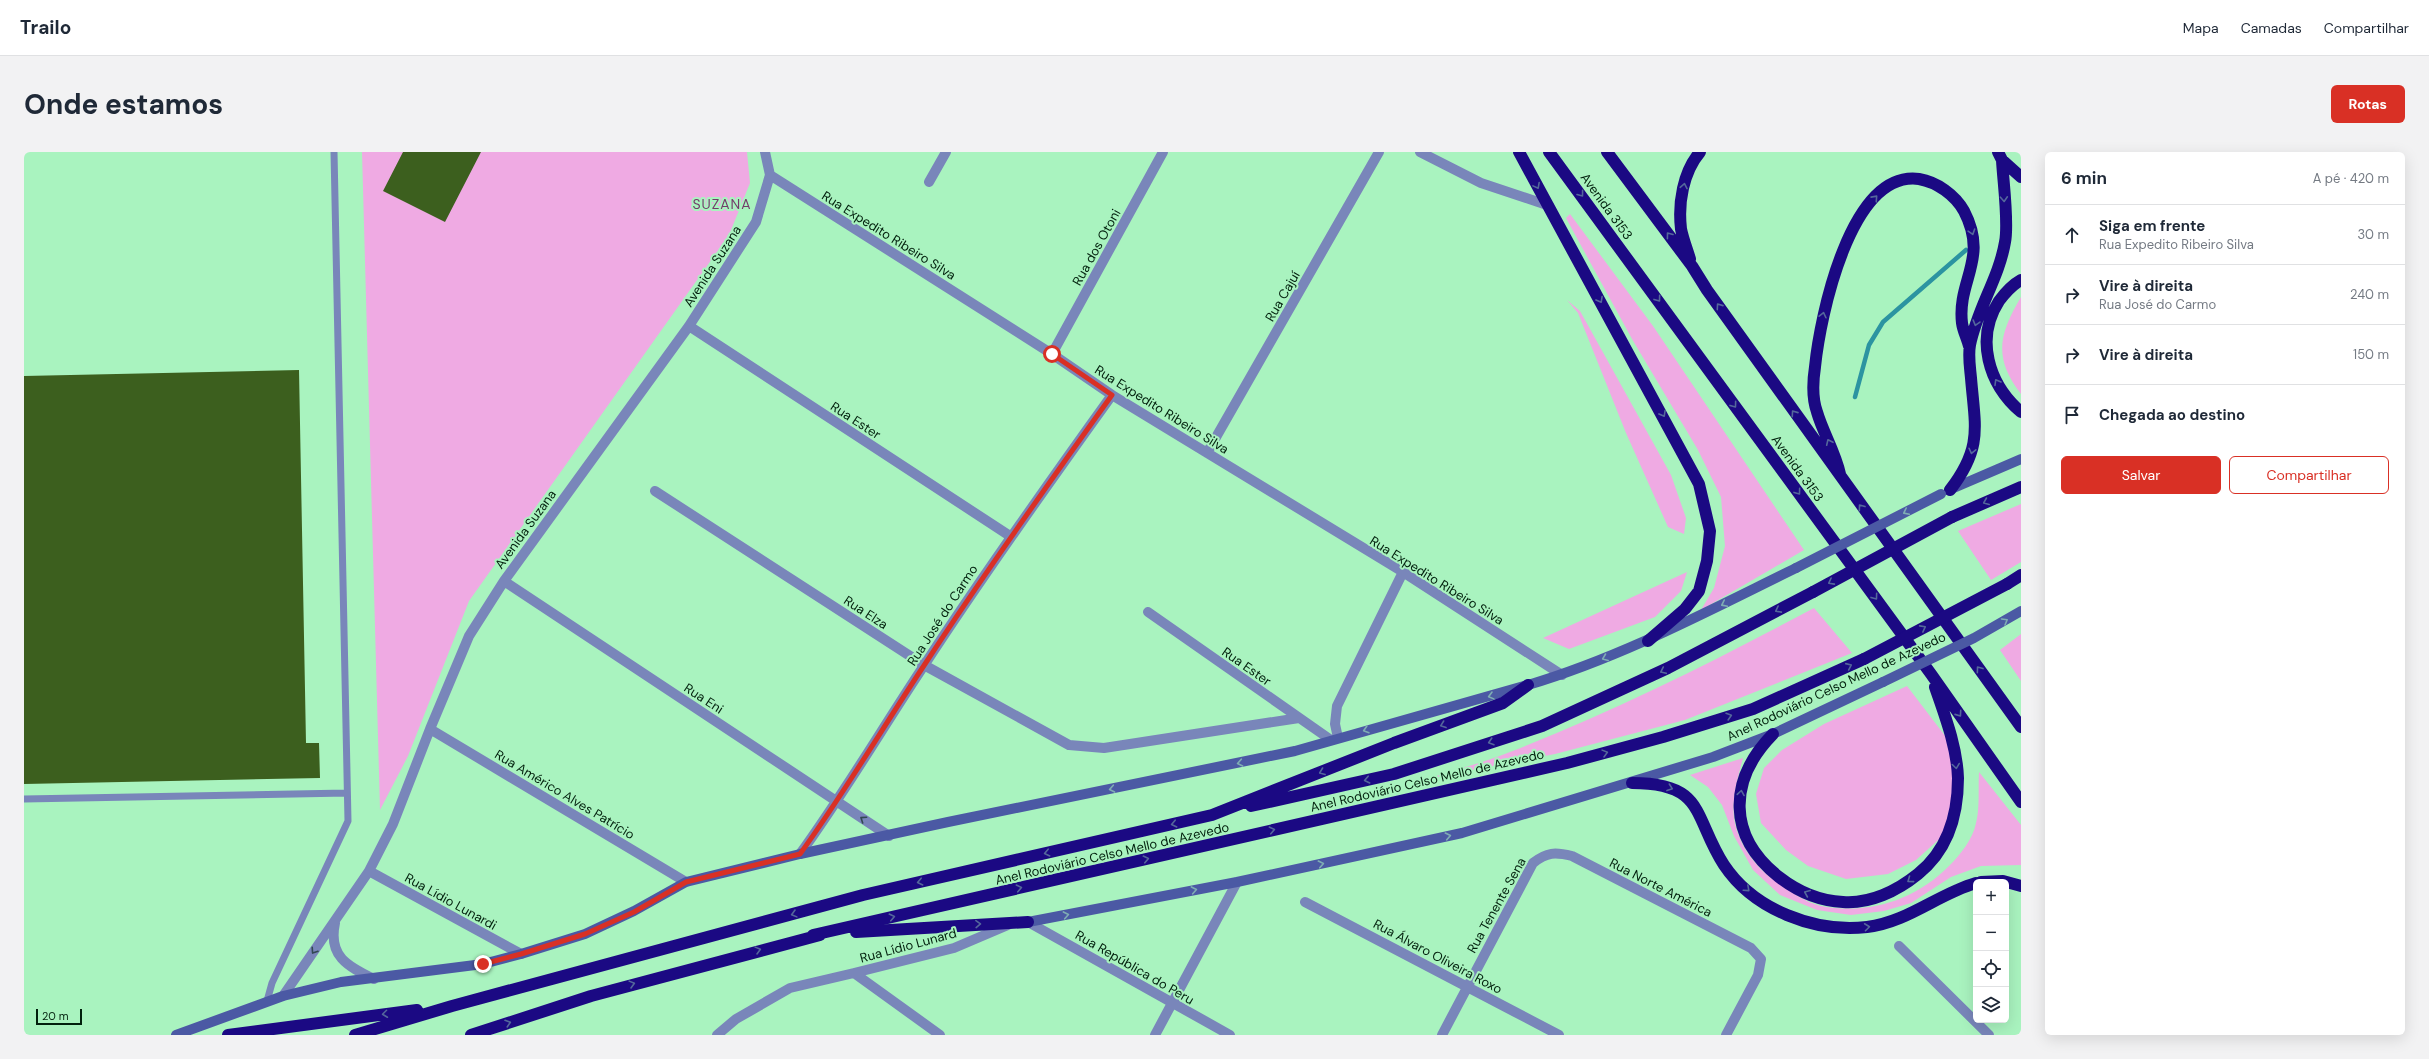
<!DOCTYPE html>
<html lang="pt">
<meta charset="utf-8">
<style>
:root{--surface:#fff;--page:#f2f2f3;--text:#1f2937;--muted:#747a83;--line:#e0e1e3;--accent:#d93025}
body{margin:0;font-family:"DM Sans",sans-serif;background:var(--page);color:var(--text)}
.controls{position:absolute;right:12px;bottom:12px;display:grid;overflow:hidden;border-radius:6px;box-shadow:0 4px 16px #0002}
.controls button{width:36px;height:36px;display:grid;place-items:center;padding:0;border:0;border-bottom:1px solid var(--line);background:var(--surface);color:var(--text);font:20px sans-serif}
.scale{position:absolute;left:12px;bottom:10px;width:46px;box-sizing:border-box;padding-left:4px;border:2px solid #02200d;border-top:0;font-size:11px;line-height:14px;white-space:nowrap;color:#02200d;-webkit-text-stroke:3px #a9f3bf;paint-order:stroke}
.stop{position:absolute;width:12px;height:12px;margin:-9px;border:3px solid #d93025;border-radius:50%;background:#fff}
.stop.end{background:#d93025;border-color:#fff;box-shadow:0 1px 4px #0008}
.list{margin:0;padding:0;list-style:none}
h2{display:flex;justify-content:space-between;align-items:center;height:52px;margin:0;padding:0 16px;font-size:17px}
h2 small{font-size:13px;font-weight:400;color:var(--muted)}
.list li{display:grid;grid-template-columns:26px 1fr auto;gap:12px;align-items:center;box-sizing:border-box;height:60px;padding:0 16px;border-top:1px solid var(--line)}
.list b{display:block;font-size:15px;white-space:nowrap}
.list p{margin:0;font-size:13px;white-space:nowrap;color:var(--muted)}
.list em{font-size:13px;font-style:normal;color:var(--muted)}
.actions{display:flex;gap:8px;padding:12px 16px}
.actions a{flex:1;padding:9px 0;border:1px solid var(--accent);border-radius:6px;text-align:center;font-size:14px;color:var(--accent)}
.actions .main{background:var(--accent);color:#fff}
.icon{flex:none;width:22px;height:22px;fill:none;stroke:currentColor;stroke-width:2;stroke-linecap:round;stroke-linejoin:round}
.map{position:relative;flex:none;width:1997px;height:883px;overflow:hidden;border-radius:6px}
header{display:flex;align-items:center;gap:24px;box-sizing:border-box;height:56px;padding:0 20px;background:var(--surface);border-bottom:1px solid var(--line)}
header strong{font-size:19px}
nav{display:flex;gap:22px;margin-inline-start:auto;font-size:14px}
.intro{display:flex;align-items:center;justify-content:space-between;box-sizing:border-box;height:96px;padding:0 24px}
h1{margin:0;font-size:28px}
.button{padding:10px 18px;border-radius:6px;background:var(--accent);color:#fff;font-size:14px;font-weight:700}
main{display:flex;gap:24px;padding:0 24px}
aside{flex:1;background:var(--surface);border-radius:6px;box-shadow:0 4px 16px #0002}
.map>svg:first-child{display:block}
.green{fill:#efaae3}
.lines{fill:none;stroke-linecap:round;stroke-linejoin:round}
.stream{stroke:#2c94a1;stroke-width:4.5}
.building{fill:#3c5f1e}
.lane{stroke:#7986ba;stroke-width:7}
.street{stroke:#7986ba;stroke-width:10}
.secondary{stroke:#4b59a4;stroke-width:10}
.highway{stroke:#1b0983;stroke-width:12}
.secondary-bridge{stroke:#4b59a4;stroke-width:10}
.highway-bridge{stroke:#1b0983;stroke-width:12}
.oneway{stroke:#54679b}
.oneway2{stroke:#7faeb3}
.oneway3{stroke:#324952}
.route{stroke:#d93025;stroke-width:5}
.labels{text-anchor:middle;stroke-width:4;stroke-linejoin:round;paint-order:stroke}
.street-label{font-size:13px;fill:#02200d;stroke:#a9f3bf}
.neighbourhood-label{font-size:14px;letter-spacing:1px;fill:#733c6a;stroke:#a9f3bf}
</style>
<header>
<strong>Trailo</strong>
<nav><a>Mapa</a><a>Camadas</a><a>Compartilhar</a></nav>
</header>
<div class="intro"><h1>Onde estamos</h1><a class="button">Rotas</a></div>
<main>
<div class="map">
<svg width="1997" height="883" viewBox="0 0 1997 883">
<rect width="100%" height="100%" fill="#a9f3bf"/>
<!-- green -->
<path class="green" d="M338 0H723L726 31 705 83 445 449 384 604 356 658Z
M1546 62 1629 174 1780 398 1677 458 1690 436 1701 394 1697 345 1674 298 1608 187 1542 66Z
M1997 145V242C1969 206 1975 182 1997 145Z
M1543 148 1556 159 1647 323 1662 366 1660 382 1644 375 1602 281 1554 161Z
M1997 352V410L1967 428 1934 379Z
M1663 420 1657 439 1631 465 1545 497 1519 486Z
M1790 456 1828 501 1661 568 1531 602 1403 627C1430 618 1459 611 1486 600 1591 559 1691 509 1790 456Z
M1997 482V529L1976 498Z
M1883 534 1922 585 1933 616 1922 681 1892 708 1864 722 1822 727 1784 714 1762 698 1737 671 1732 642 1740 616 1758 598 1800 572Z
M1719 606C1714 625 1708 645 1710 666 1713 689 1729 712 1747 726 1762 736 1779 750 1797 754 1846 763 1891 748 1925 714 1936 703 1949 687 1952 671 1956 656 1954 636 1955 620L1997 673V713L1957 714 1927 725 1887 751 1860 759 1827 763 1793 758 1756 743 1729 718 1710 684 1698 653 1684 635 1666 623Z"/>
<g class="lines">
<!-- stream -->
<path class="stream" d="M1831 245 1845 193 1859 170 1942 98"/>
</g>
<!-- building -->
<path class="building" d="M379 0H457L421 70 359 39Z
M275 218 282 591H295L296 626 0 632V224Z"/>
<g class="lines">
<!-- lane -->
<path class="lane" d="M0 647 323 641
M243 849 248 831 324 669 310 0"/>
<!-- street -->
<path class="street" d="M741 0 746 23 1028 202 1088 243 1379 420 1538 523
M1396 0 1457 31 1523 53
M905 30 922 0
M665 174 986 384
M1028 202 1139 0
M1183 301 1355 0
M631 339 900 513 1045 593 1080 596 1275 566
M480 429 865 684
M1124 460 1307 588
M406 577 662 730
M1314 586 1311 572 1313 554 1379 420
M776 702C821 640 859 575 901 512 961 420 1024 332 1088 243
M345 719 497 802
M1281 750 1535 883
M1004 770 1206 883
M311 771C304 804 323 814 350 827
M1875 794 1965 883
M830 821 930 796 984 773
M259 844 345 719 369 672 406 577 445 484 480 429 665 174 732 70 746 23
M693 883 712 867 766 836 830 821 916 883
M1131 883 1213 730
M1418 883 1509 711C1523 700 1531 700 1548 704L1727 796 1737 807 1734 823 1702 883"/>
<!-- secondary -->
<path class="secondary" d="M1925 338 1997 307
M1004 770 1213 730 1438 681 1689 605 1749 582 1859 530
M152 883 259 844 317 830 459 812 497 802 561 782 610 759 662 730 776 702 924 670 1271 599 1504 533C1598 505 1684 459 1772 416"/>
<!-- highway -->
<path class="highway" d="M1495 0 1675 332 1686 379 1683 409 1675 439 1661 457 1624 489
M1525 0 1907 522 1997 650
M1583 0 1668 114 1683 138 1997 575
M1974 0 1978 8 1997 25
M1666 107C1663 97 1659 87 1657 77 1654 51 1659 20 1676 0
M1997 128C1988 133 1981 141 1975 149 1951 186 1964 232 1997 260
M1816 322C1811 299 1799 281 1793 260 1788 246 1789 228 1791 215 1796 165 1826 18 1895 27 1913 30 1931 43 1940 59 1965 107 1933 128 1938 171 1939 179 1943 186 1945 194
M1926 338C1959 295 1951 275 1947 226 1946 215 1944 204 1946 193 1953 157 1975 126 1981 90 1985 71 1979 29 1978 8
M1928 365 1997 335
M1983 432 1997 423
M1749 582C1704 628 1703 684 1755 725 1773 739 1796 749 1819 750 1846 752 1873 739 1894 722 1924 698 1934 663 1934 626 1933 595 1921 564 1911 535
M1608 631C1682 631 1669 665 1700 713 1730 758 1791 781 1843 775 1884 770 1914 742 1952 731
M1227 654 1370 622 1518 574 1644 516 1789 440
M1957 730 1979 729 1997 734
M832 780 1004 770
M789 783 1543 611 1639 585 1729 557 1840 507
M204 883 393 858
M331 883 428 854 839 743 1188 663 1370 591 1479 551 1504 533
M447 883 567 844 796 783"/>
<!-- secondary-bridge -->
<path class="secondary-bridge" d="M1772 416 1917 342
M1859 530 1950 486 1997 459"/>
<!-- highway-bridge -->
<path class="highway-bridge" d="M1789 440 1928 365
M1840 507 1983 432"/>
</g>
<!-- one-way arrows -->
<defs><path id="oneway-chevron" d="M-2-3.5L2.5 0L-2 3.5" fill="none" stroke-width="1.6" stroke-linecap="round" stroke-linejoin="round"/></defs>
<g class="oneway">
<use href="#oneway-chevron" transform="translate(1513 34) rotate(62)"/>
<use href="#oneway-chevron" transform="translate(1660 34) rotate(-79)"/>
<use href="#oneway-chevron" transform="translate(1557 42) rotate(53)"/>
<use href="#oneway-chevron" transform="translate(1851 46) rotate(-48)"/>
<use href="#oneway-chevron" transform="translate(1980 47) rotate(87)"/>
<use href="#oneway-chevron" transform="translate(1948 80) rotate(72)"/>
<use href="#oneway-chevron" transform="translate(1645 83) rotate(-127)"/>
<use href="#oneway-chevron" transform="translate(1634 147) rotate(54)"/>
<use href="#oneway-chevron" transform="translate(1576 148) rotate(61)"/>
<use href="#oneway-chevron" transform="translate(1695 154) rotate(-125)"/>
<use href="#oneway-chevron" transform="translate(1799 163) rotate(-77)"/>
<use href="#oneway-chevron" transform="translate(1952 171) rotate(106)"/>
<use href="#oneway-chevron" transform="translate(1973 230) rotate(-120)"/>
<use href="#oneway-chevron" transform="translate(1710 253) rotate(54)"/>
<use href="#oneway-chevron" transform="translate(1770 261) rotate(-125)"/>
<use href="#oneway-chevron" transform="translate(1639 262) rotate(61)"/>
<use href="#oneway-chevron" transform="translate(1805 290) rotate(-115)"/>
<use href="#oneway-chevron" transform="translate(1948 299) rotate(103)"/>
<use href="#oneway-chevron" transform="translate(1774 340) rotate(54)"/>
<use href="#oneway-chevron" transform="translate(1962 350) rotate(157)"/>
<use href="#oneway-chevron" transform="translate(1837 355) rotate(-126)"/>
<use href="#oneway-chevron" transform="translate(1807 430) rotate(152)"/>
<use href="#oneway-chevron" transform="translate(1851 445) rotate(54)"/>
<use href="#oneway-chevron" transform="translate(1754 458) rotate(152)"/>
<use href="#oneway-chevron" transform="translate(1899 476) rotate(-28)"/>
<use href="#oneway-chevron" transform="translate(1825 514) rotate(-24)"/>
<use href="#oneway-chevron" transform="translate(1955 517) rotate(-126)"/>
<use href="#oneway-chevron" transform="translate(1639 519) rotate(155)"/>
<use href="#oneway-chevron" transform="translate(1935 562) rotate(55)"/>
<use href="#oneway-chevron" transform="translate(1705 564) rotate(-17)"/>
<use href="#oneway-chevron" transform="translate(1419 573) rotate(160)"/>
<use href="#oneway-chevron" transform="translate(1467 590) rotate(162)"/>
<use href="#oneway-chevron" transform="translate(1581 601) rotate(-15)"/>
<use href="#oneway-chevron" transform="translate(1932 614) rotate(82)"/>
<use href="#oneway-chevron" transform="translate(1298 620) rotate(159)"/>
<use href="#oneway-chevron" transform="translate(1343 628) rotate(167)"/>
<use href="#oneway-chevron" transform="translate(1646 636) rotate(20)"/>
<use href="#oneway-chevron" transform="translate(1717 641) rotate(-81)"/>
<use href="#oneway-chevron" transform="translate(1150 672) rotate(167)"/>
<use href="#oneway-chevron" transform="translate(1248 678) rotate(-13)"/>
<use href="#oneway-chevron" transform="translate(1023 701) rotate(167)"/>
<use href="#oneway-chevron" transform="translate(1122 707) rotate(-13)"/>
<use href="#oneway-chevron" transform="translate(1886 728) rotate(144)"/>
<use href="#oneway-chevron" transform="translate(896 730) rotate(167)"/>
<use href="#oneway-chevron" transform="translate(995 736) rotate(-13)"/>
<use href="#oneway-chevron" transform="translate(1723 737) rotate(42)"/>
<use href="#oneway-chevron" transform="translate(1783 741) rotate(-157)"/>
<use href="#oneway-chevron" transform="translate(770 762) rotate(165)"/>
<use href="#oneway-chevron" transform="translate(868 765) rotate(-13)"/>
<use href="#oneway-chevron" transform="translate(954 772) rotate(-2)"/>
<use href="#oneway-chevron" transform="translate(1843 775) rotate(-7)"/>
<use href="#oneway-chevron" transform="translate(734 798) rotate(-15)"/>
<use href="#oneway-chevron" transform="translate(608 832) rotate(-15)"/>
<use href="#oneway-chevron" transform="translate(361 862) rotate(173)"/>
<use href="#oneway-chevron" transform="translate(484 871) rotate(-18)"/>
</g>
<g class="oneway2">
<use href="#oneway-chevron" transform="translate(1882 360) rotate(153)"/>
<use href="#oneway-chevron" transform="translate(1700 452) rotate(154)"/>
<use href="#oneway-chevron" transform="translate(1981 469) rotate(-30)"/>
<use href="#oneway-chevron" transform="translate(1581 506) rotate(158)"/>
<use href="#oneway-chevron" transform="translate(1467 544) rotate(165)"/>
<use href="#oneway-chevron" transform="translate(1342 578) rotate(163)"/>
<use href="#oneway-chevron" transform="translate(1216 611) rotate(169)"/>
<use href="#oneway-chevron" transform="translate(1088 637) rotate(169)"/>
<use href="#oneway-chevron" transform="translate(1424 684) rotate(-12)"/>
<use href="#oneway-chevron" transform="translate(1297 712) rotate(-12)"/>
<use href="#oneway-chevron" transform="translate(1170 738) rotate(-11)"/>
<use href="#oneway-chevron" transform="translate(1042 763) rotate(-11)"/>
</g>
<g class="oneway3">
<use href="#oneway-chevron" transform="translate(839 667) rotate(-146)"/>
<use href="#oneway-chevron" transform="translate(290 799) rotate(124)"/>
</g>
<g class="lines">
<!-- route -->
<path class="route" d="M459 812 497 802 561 782 610 760 662 730 776 702C821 640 859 575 901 512 961 420 1024 332 1088 243L1028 202"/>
</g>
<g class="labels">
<!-- street labels -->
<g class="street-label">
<text transform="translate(1583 54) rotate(54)" y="5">Avenida 3153</text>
<text transform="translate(865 83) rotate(32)" y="5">Rua Expedito Ribeiro Silva</text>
<text transform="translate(1072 95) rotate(-61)" y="5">Rua dos Otoni</text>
<text transform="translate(688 114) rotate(-57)" y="5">Avenida Suzana</text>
<text transform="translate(1258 144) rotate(-60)" y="5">Rua Cajuí</text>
<text transform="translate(1138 257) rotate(32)" y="5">Rua Expedito Ribeiro Silva</text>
<text transform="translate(832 268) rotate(33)" y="5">Rua Ester</text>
<text transform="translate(1774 316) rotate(54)" y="5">Avenida 3153</text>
<text transform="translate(501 377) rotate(-54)" y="5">Avenida Suzana</text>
<text transform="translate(1413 428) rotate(32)" y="5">Rua Expedito Ribeiro Silva</text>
<text transform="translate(842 460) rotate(33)" y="5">Rua Elza</text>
<text transform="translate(918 463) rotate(-57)" y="5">Rua José do Carmo</text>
<text transform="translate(1223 514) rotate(35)" y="5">Rua Ester</text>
<text transform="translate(1812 534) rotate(-25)" y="5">Anel Rodoviário Celso Mello de Azevedo</text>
<text transform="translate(680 546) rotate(33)" y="5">Rua Eni</text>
<text transform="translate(1403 628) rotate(-13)" y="5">Anel Rodoviário Celso Mello de Azevedo</text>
<text transform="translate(541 642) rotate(31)" y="5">Rua Américo Alves Patrício</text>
<text transform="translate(1088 701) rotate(-13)" y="5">Anel Rodoviário Celso Mello de Azevedo</text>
<text transform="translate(1637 735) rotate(27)" y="5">Rua Norte América</text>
<text transform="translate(427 749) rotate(29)" y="5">Rua Lídio Lunardi</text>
<text transform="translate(1472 753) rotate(-61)" y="5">Rua Tenente Sena</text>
<text transform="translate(884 793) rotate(-15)" y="5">Rua Lídio Lunard</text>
<text transform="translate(1414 804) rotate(28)" y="5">Rua Álvaro Oliveira Roxo</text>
<text transform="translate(1111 815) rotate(30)" y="5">Rua República do Peru</text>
</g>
<!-- neighbourhood labels -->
<g class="neighbourhood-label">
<text x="698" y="57">SUZANA</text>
</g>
</g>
</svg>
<div class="controls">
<button>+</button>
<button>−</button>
<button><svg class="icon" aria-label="locate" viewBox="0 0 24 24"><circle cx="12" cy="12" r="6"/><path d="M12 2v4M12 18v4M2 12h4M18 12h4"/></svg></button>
<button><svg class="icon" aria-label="layers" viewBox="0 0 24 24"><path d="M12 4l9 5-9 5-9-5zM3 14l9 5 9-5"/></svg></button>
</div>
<div class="scale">20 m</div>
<div class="stop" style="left:1028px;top:202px"></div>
<div class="stop end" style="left:459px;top:812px"></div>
</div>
<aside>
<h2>6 min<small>A pé · 420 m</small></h2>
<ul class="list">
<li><svg class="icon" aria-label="ahead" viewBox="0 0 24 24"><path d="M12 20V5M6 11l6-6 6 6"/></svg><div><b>Siga em frente</b><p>Rua Expedito Ribeiro Silva</p></div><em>30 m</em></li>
<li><svg class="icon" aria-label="right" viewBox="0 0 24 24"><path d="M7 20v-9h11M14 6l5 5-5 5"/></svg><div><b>Vire à direita</b><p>Rua José do Carmo</p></div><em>240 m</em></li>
<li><svg class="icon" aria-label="right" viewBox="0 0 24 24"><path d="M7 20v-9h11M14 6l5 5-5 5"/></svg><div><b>Vire à direita</b></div><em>150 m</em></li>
<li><svg class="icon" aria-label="arrive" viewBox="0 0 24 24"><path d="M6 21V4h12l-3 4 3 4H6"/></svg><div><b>Chegada ao destino</b></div></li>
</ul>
<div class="actions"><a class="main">Salvar</a><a>Compartilhar</a></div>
</aside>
</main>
